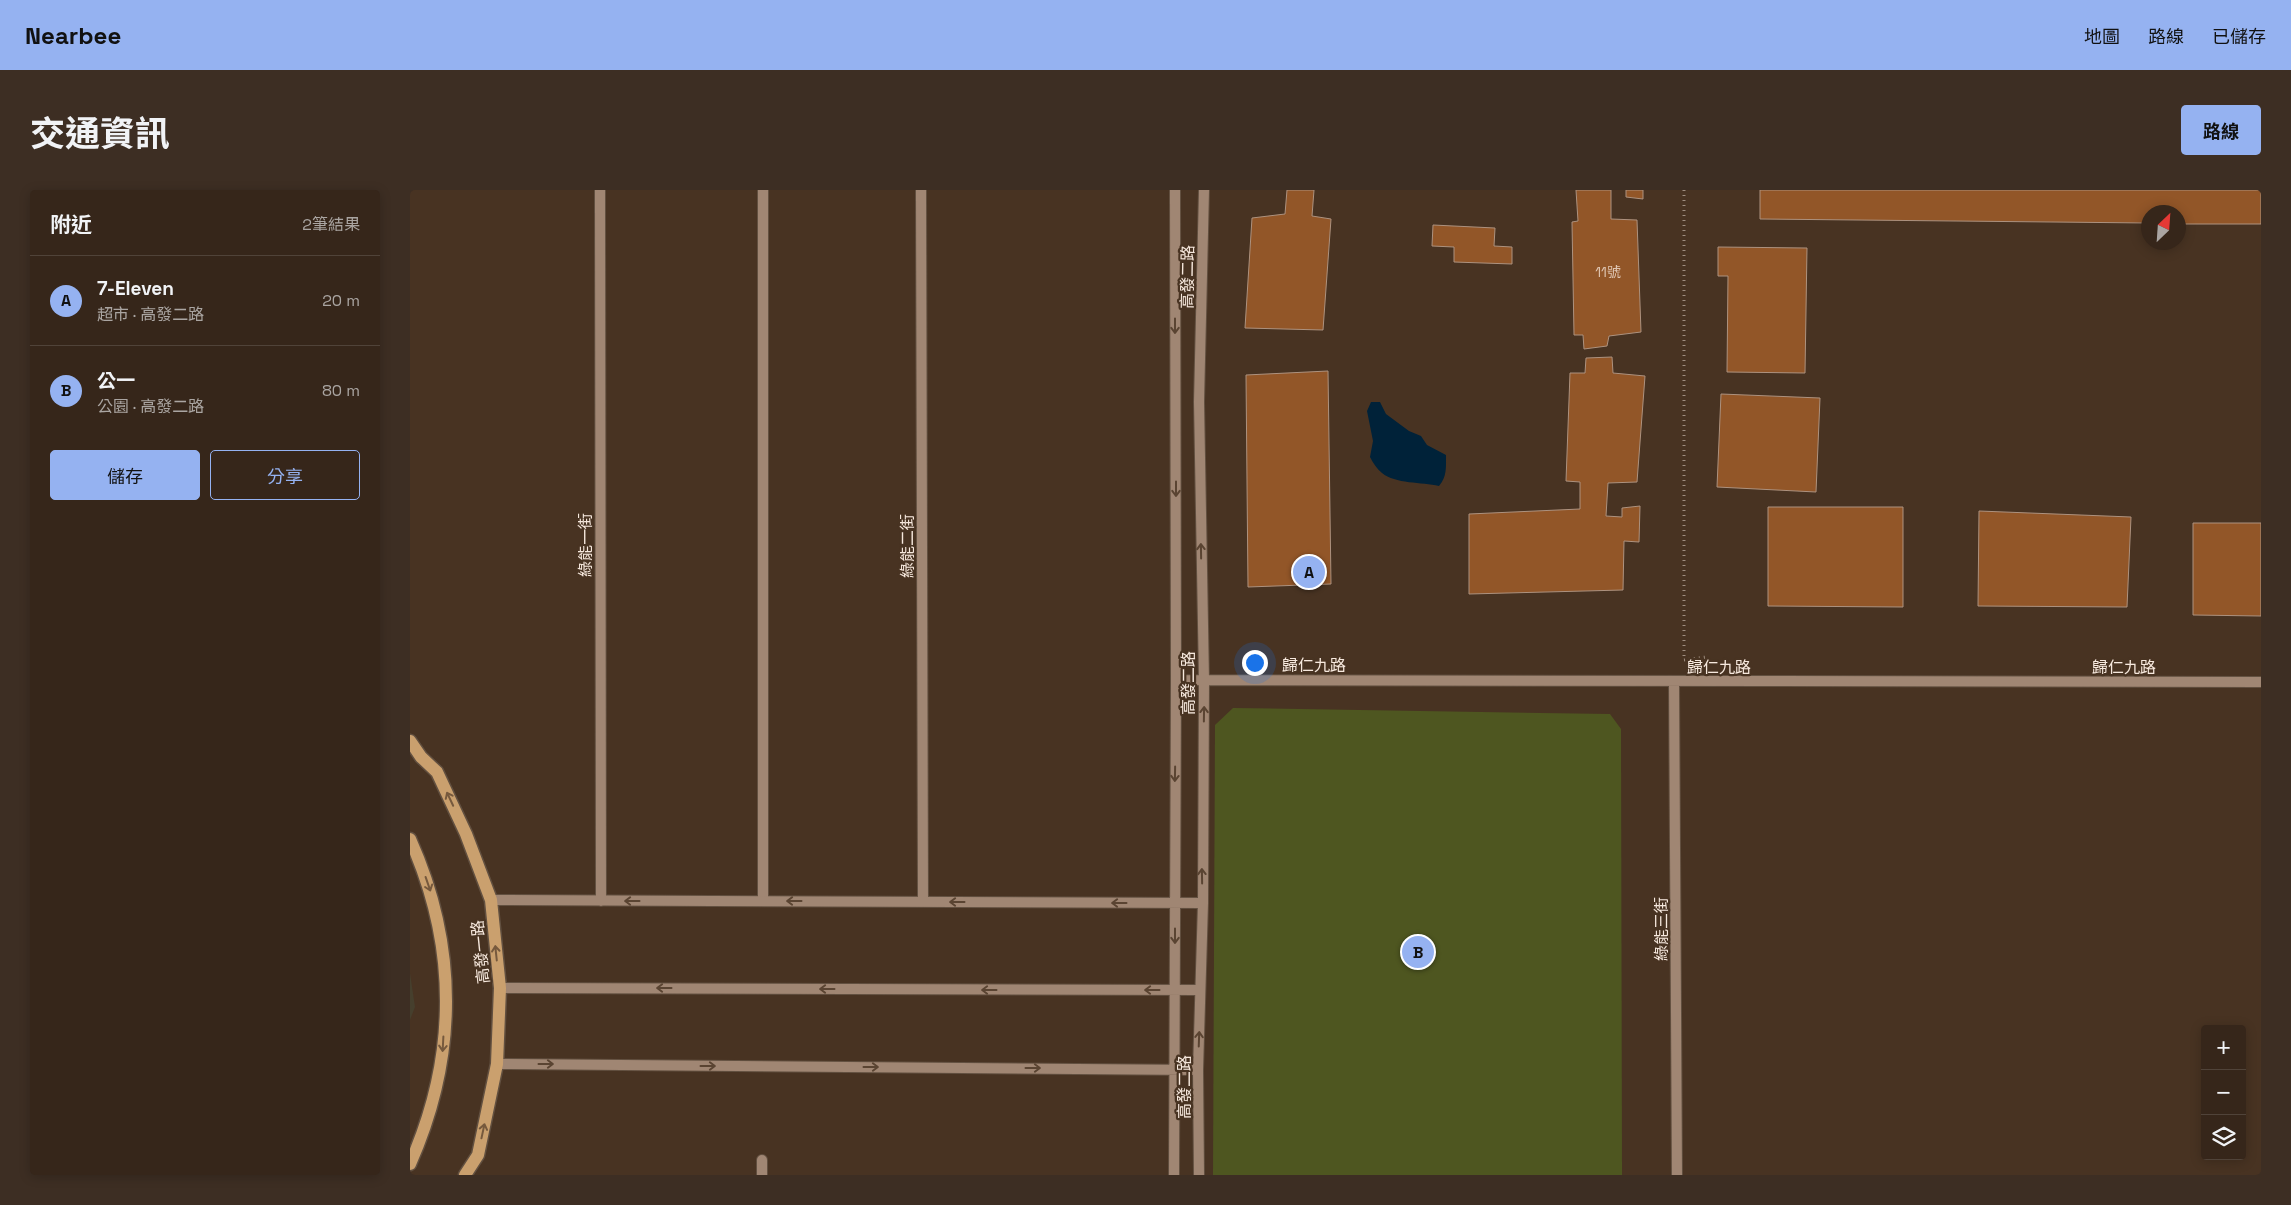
<!DOCTYPE html>
<html lang="zh-TW">
<meta charset="utf-8">
<style>
:root{--surface:#36261a;--page:#3d2e23;--text:#f1f3f6;--muted:#aaa5a2;--line:#504339;--accent:#95b2f1}
body{margin:0;font-family:"Space Grotesk","Noto Sans TC",sans-serif;background:var(--page);color:var(--text)}
.controls{position:absolute;right:15px;bottom:15px;display:grid;overflow:hidden;border-radius:5px;box-shadow:0 2px 12px #0003}
.controls button{width:45px;height:45px;display:grid;place-items:center;padding:0;border:0;border-bottom:1px solid var(--line);background:var(--surface);color:var(--text);font:25px sans-serif}
.compass{position:absolute;left:1731px;top:15px;width:45px;height:45px;border-radius:50%;background:var(--surface);box-shadow:0 2px 12px #0003;rotate:25deg}
.you{position:absolute;left:844px;top:472px;width:18px;height:18px;margin:-12px;border:4px solid #fff;border-radius:50%;background:#1a73e8;box-shadow:0 0 0 8px #1a73e833}
.badge{display:grid;place-items:center;width:32px;height:32px;border-radius:50%;background:var(--accent);color:#111;font-size:16px;font-weight:700}
.pin{position:absolute;translate:-50% -50%;border:2px solid #fff;box-shadow:0 1px 5px #0006}
.list{margin:0;padding:0;list-style:none}
h2{display:flex;justify-content:space-between;align-items:center;height:65px;margin:0;padding:0 20px;font-size:21px}
h2 small{font-size:16px;font-weight:400;color:var(--muted)}
.list li{display:grid;grid-template-columns:32px 1fr auto;gap:15px;align-items:center;box-sizing:border-box;height:90px;padding:0 20px;border-top:1px solid var(--line)}
.list b{display:block;font-size:19px;white-space:nowrap}
.list p{margin:0;font-size:16px;white-space:nowrap;color:var(--muted)}
.list em{font-size:16px;font-style:normal;color:var(--muted)}
.actions{display:flex;gap:10px;padding:15px 20px}
.actions a{flex:1;padding:11px 0;border:1px solid var(--accent);border-radius:5px;text-align:center;font-size:18px;color:var(--accent)}
.actions .main{background:var(--accent);color:#111}
.icon{flex:none;width:28px;height:28px;fill:none;stroke:currentColor;stroke-width:2;stroke-linecap:round;stroke-linejoin:round}
.map{position:relative;flex:none;width:1851px;height:985px;overflow:hidden;border-radius:5px}
header{display:flex;align-items:center;gap:30px;box-sizing:border-box;height:70px;padding:0 25px;background:var(--accent);color:#111}
header strong{font-size:24px}
nav{display:flex;gap:28px;margin-inline-start:auto;font-size:18px}
.intro{display:flex;align-items:center;justify-content:space-between;box-sizing:border-box;height:120px;padding:0 30px}
h1{margin:0;font-size:35px}
.button{padding:12px 22px;border-radius:5px;background:var(--accent);color:#111;font-size:18px;font-weight:700}
main{display:flex;gap:30px;padding:0 30px}
aside{flex:1;background:var(--surface);border-radius:5px;box-shadow:0 2px 12px #0003}
.map>svg:first-child{display:block}
.commercial{fill:#463f2d}
.green{fill:#4e5620}
.water{fill:#002239}
.building{fill:#925628;stroke:#ad927f}
.lines{fill:none;stroke-linecap:round;stroke-linejoin:round}
.service-casing{stroke:#625040;stroke-width:12}
.minor-casing{stroke:#625040;stroke-width:12}
.primary-casing{stroke:#625040;stroke-width:15}
.path{stroke:#9f8e80;stroke-width:3;stroke-dasharray:1 4;stroke-linecap:butt}
.service{stroke:#a08673;stroke-width:10}
.minor{stroke:#a08673;stroke-width:10}
.primary{stroke:#caa06e;stroke-width:12}
.oneway{stroke:#5a4432}
.oneway2{stroke:#76593d}
.labels{text-anchor:middle;stroke-width:4.5;stroke-linejoin:round;paint-order:stroke}
.number-label{font-size:14px;fill:#dec4b0}
.street-label{font-size:16px;fill:#f7e9de;stroke:#483322}
</style>
<header>
<strong>Nearbee</strong>
<nav><a>地圖</a><a>路線</a><a>已儲存</a></nav>
</header>
<div class="intro"><h1>交通資訊</h1><a class="button">路線</a></div>
<main>
<aside>
<h2>附近<small>2筆結果</small></h2>
<ul class="list">
<li><span class="badge">A</span><div><b>7-Eleven</b><p>超市 · 高發二路</p></div><em>20 m</em></li>
<li><span class="badge">B</span><div><b>公一</b><p>公園 · 高發二路</p></div><em>80 m</em></li>
</ul>
<div class="actions"><a class="main">儲存</a><a>分享</a></div>
</aside>
<div class="map">
<svg width="1851" height="985" viewBox="0 0 1851 985">
<rect width="100%" height="100%" fill="#483322"/>
<!-- commercial -->
<path class="commercial" d="M0 783 5 817 0 830Z"/>
<!-- green -->
<path class="green" d="M823 518 1200 524 1211 539 1212 985H803L805 535Z"/>
<!-- water -->
<path class="water" d="M961 212H970L976 224 999 241 1011 246 1017 255 1036 265C1036 277 1037 287 1029 296 1012 292 985 294 972 283 967 279 963 273 960 267L963 251 957 221Z"/>
<!-- building -->
<path class="building" d="M877 0H904L902 26 921 29 913 140 835 138 842 28 875 24Z
M1166 0H1201V29L1227 30 1231 142 1199 146 1197 156 1174 159 1173 145H1164L1162 32 1168 31Z
M1216 0H1233V9L1216 7Z
M1350 0H1851V34H1768V22H1738V33L1350 29Z
M1023 35 1085 38 1084 56 1102 57V74L1044 72V57L1022 56Z
M1308 57 1397 58 1395 183 1317 182 1318 86H1308Z
M1202 167 1203 183 1235 186 1227 292 1198 293 1196 326 1212 327V318L1230 316 1229 352 1214 351 1213 400 1059 404V324L1170 319V292L1156 291 1160 183H1175L1176 168Z
M918 181 921 394 838 397 836 185Z
M1311 204 1410 208 1406 302 1307 297Z
M1358 317H1493V417L1358 416Z
M1569 321 1721 327 1717 417 1568 416Z
M1783 333H1851V426L1783 425Z"/>
<g class="lines">
<defs>
<path id="service" d="M353 711V0
M352 985V970"/>
<path id="minor" d="M190 0 191 711
M511 0 513 712
M766 490 1851 492
M1264 492 1267 985
M81 710 793 713
M90 798 790 800
M87 874 788 880
M764 985 766 490 765 0
M789 985 788 880 793 713 794 490 789 212 794 0"/>
<path id="primary" d="M0 551 11 567 27 582 56 644 81 710 90 798 87 874 68 965 55 985
M0 649C48 756 48 866 0 974"/>
</defs>
<!-- service casing -->
<use href="#service" class="service-casing"/>
<!-- minor casing -->
<use href="#minor" class="minor-casing"/>
<!-- primary casing -->
<use href="#primary" class="primary-casing"/>
<!-- path -->
<path class="path" d="M1274 0V470L1296 467"/>
<!-- service -->
<use href="#service" class="service"/>
<!-- minor -->
<use href="#minor" class="minor"/>
<!-- primary -->
<use href="#primary" class="primary"/>
</g>
<!-- one-way arrows -->
<defs><path id="oneway-shaft" d="M-6 0H5M1.5-3L5.5 0L1.5 3" fill="none" stroke-width="1.6" stroke-linecap="round" stroke-linejoin="round" transform="scale(1.25)"/></defs>
<g class="oneway">
<use href="#oneway-shaft" transform="translate(765 136) rotate(90)"/>
<use href="#oneway-shaft" transform="translate(766 299) rotate(90)"/>
<use href="#oneway-shaft" transform="translate(791 361) rotate(-91)"/>
<use href="#oneway-shaft" transform="translate(794 524) rotate(-89)"/>
<use href="#oneway-shaft" transform="translate(765 584) rotate(91)"/>
<use href="#oneway-shaft" transform="translate(792 686) rotate(-91)"/>
<use href="#oneway-shaft" transform="translate(222 711) rotate(-180)"/>
<use href="#oneway-shaft" transform="translate(384 711) rotate(-180)"/>
<use href="#oneway-shaft" transform="translate(547 712) rotate(-180)"/>
<use href="#oneway-shaft" transform="translate(709 713) rotate(-180)"/>
<use href="#oneway-shaft" transform="translate(765 746) rotate(90)"/>
<use href="#oneway-shaft" transform="translate(254 798) rotate(-180)"/>
<use href="#oneway-shaft" transform="translate(417 799) rotate(-180)"/>
<use href="#oneway-shaft" transform="translate(579 800) rotate(-180)"/>
<use href="#oneway-shaft" transform="translate(742 800) rotate(-180)"/>
<use href="#oneway-shaft" transform="translate(789 849) rotate(-88)"/>
<use href="#oneway-shaft" transform="translate(136 874)"/>
<use href="#oneway-shaft" transform="translate(298 876)"/>
<use href="#oneway-shaft" transform="translate(461 877)"/>
<use href="#oneway-shaft" transform="translate(623 878)"/>
</g>
<g class="oneway2">
<use href="#oneway-shaft" transform="translate(40 609) rotate(-115)"/>
<use href="#oneway-shaft" transform="translate(18 694) rotate(71)"/>
<use href="#oneway-shaft" transform="translate(86 763) rotate(-96)"/>
<use href="#oneway-shaft" transform="translate(33 854) rotate(93)"/>
<use href="#oneway-shaft" transform="translate(73 941) rotate(-78)"/>
</g>
<g class="labels">
<!-- number labels -->
<g class="number-label">
<text x="1198" y="87">11號</text>
</g>
<!-- street labels -->
<g class="street-label">
<text transform="translate(777 87) rotate(-89)" y="6">高發二路</text>
<text transform="translate(175 355) rotate(-90)" y="6">綠能一街</text>
<text transform="translate(497 356) rotate(-90)" y="6">綠能二街</text>
<text x="904" y="481">歸仁九路</text>
<text x="1309" y="483">歸仁九路</text>
<text x="1714" y="483">歸仁九路</text>
<text transform="translate(778 493) rotate(-90)" y="6">高發二路</text>
<text transform="translate(1251 739) rotate(-90)" y="6">綠能三街</text>
<text transform="translate(70 762) rotate(-96)" y="6">高發一路</text>
<text transform="translate(774 897) rotate(-90)" y="6">高發二路</text>
</g>
</g>
</svg>
<div class="controls">
<button>+</button>
<button>−</button>
<button><svg class="icon" aria-label="layers" viewBox="0 0 24 24"><path d="M12 4l9 5-9 5-9-5zM3 14l9 5 9-5"/></svg></button>
</div>
<svg class="compass" viewBox="-18 -18 36 36"><path d="M0-13l5 13h-10z" fill="#e53935"/><path d="M0 13l5-13h-10z" fill="#aaa5a2"/></svg>
<div class="you"></div>
<div class="pin badge" style="left:899px;top:382px">A</div>
<div class="pin badge" style="left:1008px;top:762px">B</div>
</div>
</main>
